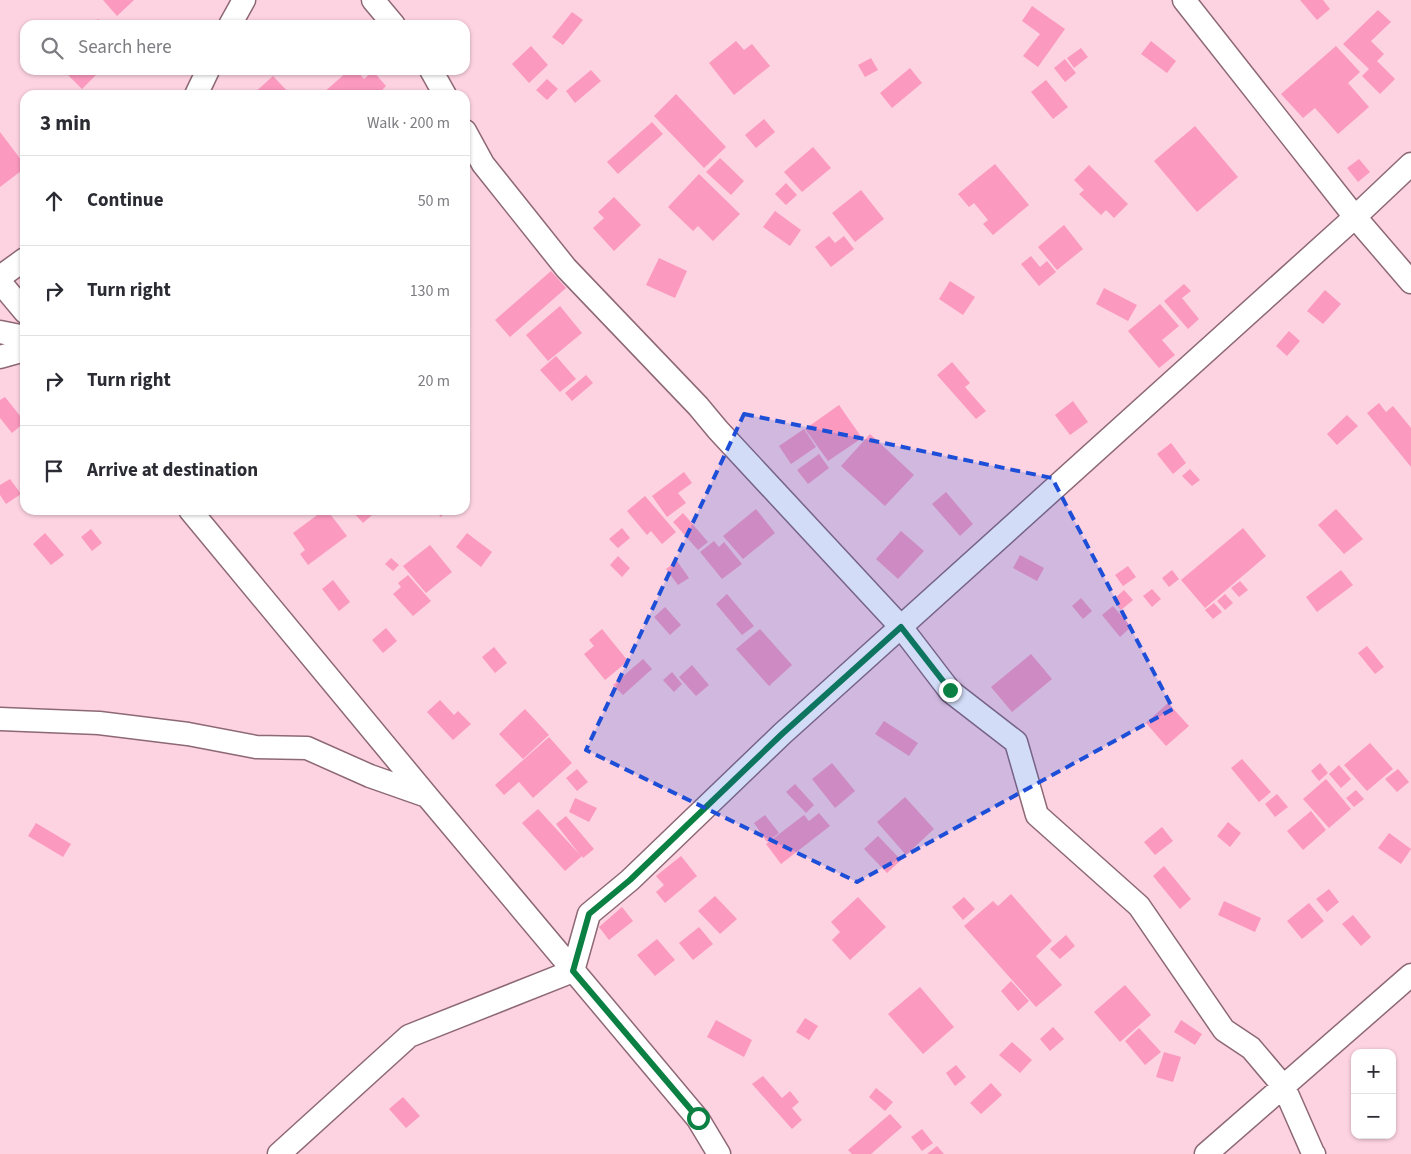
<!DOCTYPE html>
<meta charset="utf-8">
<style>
:root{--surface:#fff;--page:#f2f2f3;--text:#2b2b33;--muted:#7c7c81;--line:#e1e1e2}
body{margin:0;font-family:"Source Sans 3",sans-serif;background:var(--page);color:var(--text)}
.controls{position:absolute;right:15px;bottom:15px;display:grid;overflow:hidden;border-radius:10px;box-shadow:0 1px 4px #0004}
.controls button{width:45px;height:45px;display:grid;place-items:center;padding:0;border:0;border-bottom:1px solid var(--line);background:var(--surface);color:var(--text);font:25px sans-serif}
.stop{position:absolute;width:15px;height:15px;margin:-11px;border:4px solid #0b8043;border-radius:50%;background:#fff}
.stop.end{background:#0b8043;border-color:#fff;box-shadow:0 1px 5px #0008}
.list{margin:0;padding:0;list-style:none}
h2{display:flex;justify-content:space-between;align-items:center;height:65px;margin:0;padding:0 20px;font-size:21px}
h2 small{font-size:16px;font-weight:400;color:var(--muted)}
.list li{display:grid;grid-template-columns:32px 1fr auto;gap:15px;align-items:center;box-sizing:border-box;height:90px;padding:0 20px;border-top:1px solid var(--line)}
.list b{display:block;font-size:19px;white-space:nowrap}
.list em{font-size:16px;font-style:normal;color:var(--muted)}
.icon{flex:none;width:28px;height:28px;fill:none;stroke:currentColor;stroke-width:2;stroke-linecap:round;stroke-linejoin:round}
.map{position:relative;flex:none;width:1411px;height:1154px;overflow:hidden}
.search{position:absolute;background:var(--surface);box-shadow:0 1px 4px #0004;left:20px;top:20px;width:450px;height:55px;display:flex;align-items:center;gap:12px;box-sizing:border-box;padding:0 18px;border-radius:15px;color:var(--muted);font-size:19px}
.panel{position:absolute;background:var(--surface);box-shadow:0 1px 4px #0004;left:20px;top:90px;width:450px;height:425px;border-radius:15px}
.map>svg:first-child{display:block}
.building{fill:#fb99be}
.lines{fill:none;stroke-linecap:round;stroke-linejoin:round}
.minor-casing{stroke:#8d6875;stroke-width:25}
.minor{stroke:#fff;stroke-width:22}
.route{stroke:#0b8043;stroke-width:6}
.marked{fill:#1d4ed8;fill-opacity:0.2;stroke:#1d4ed8;stroke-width:4;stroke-dasharray:10 6;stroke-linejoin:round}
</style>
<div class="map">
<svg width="1411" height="1154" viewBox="0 0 1411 1154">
<rect width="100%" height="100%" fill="#fdd3e1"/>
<!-- building -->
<path class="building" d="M103 0H134L117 16Z
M1300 0H1323L1330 9 1317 20Z
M1032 6 1065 29 1038 67 1023 56 1040 34 1022 21Z
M1378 10 1391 22 1371 41 1384 54 1377 61 1395 79 1380 94 1362 76 1369 69 1343 44Z
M572 12 583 20 563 45 552 37Z
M98 19 105 25H92Z
M736 41 744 50 752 44 770 66 734 95 709 63Z
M1151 41 1176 61 1167 73 1141 54Z
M531 46 548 65 529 83 512 64Z
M1336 46 1360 72 1348 83 1369 107 1338 134 1315 108 1303 118 1281 94Z
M1081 48 1088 57 1074 68 1067 58Z
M871 58 878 70 865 77 858 65Z
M1065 59 1076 73 1065 82 1054 68Z
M910 68 922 83 892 108 880 93Z
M71 70H101L82 89 67 74Z
M349 70H356L364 79 373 71 386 86 377 95H321Z
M591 70 601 81 575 103 566 91Z
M273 76 291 95H252Z
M547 79 558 89 547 100 536 90Z
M1046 80 1068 107 1053 119 1031 92Z
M676 94 726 147 704 168 654 116Z
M764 119 775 132 756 148 745 135Z
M652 122 663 134 618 174 607 162Z
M1195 126 1238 177 1197 212 1154 161Z
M0 132 25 165V168L0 187Z
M813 147 831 168 802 192 784 172Z
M720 158 744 181 731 195 706 172Z
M1359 159 1370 172 1358 182 1347 168Z
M995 164 1029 205 993 235 983 224 988 220 974 203 969 207 958 194Z
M1089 165 1128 204 1114 218 1106 210 1101 215 1079 194 1084 190 1074 180Z
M699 174 740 214 713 241 698 226 693 231 668 207Z
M786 183 797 195 786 205 775 194Z
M861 190 884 219 855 242 832 213Z
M614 197 641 225 614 251 593 228 604 218 598 212Z
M775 211 801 230 790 246 763 227Z
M1064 225 1083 249 1057 270 1038 247Z
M829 236 835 243 844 236 854 249 831 267 815 247Z
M1031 256 1040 267 1047 261 1056 272 1039 286 1021 264Z
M659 258 687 271 675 298 646 285Z
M551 271 566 288 510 337 495 320Z
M950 281 975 297 963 315 939 299Z
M1184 284 1191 291 1182 298 1199 319 1188 329 1164 301Z
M1104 288 1137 305 1128 321 1096 304Z
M1325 290 1341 304 1323 324 1307 311Z
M1160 304 1179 326 1162 340 1175 355 1159 368 1128 331Z
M560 306 582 333 548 361 526 335Z
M1289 331 1300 341 1287 356 1276 346Z
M556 356 576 379 560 392 540 370Z
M952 362 970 383 965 387 986 411 976 419 937 375Z
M586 375 593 383 572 401 565 393Z
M5 397 25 422 12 433 0 418V400Z
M1073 401 1088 422 1070 435 1055 415Z
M1379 403 1386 412 1393 406 1411 428V467L1367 413Z
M839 405 862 438 828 461 805 429Z
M1347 415 1358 426 1337 445 1327 434Z
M804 429 816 447 791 464 779 446Z
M870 434 914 475 885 506 841 466Z
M1171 443 1186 463 1173 474 1157 454Z
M819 454 829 468 808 484 797 470Z
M1190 469 1200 480 1192 486 1182 476Z
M684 472 692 483 678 493 686 503 667 517 652 496Z
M10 479 21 494 6 504 0 495V485Z
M946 492 973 524 960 536 932 504Z
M645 496 676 532 662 544 651 531 647 535 627 511Z
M756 509 775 533 743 559 723 536Z
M1336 509 1363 539 1344 554 1318 525Z
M324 510H327L347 536 308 565 300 554 305 550 293 533Z
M351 510H378L363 523Z
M434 510H447L441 517Z
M683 513 708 542 698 550 673 522Z
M622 528 630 538 618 548 609 539Z
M1243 528 1266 556 1205 608 1181 580Z
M91 529 102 543 92 551 81 537Z
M901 531 924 551 898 579 876 559Z
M45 533 64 555 51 565 33 544Z
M467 533 492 552 481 567 456 547Z
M714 541 719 547 724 542 742 564 722 579 700 552Z
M430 545 452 572 426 593 403 566Z
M1020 555 1044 568 1037 581 1013 568Z
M618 556 630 568 622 577 610 565Z
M391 558 399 565 393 571 385 564Z
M677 561 689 578 678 585 666 569Z
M1128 566 1136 577 1123 586 1115 575Z
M1172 570 1179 579 1169 587 1162 578Z
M1341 570 1353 585 1317 612 1306 597Z
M408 575 431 601 413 616 393 594 401 587 398 583Z
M333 580 350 602 339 611 322 589Z
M1240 581 1248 590 1239 597 1231 588Z
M1152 589 1161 599 1152 607 1143 596Z
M1124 590 1133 600 1121 610 1113 600Z
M727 594 754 626 742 635 716 604Z
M1225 594 1233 603 1225 610 1217 601Z
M1081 598 1092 611 1083 619 1072 606Z
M1214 603 1222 612 1213 619 1205 610Z
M1113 606 1131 627 1120 637 1102 615Z
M665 607 681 625 670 635 654 617Z
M386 628 397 641 383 653 372 640Z
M602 629 628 661 605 680 584 654 594 646 589 640Z
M760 629 792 665 769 686 736 649Z
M1367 646 1384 667 1375 674 1358 653Z
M494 647 507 663 495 673 482 657Z
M1031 654 1052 679 1012 712 991 687Z
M643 659 652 669 623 695 613 685Z
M692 665 709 685 696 696 679 677Z
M672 672 682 684 674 692 663 680Z
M440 700 454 715 458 711 471 724 453 740 427 712Z
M1168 703 1189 726 1166 746 1146 723Z
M525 709 549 735 523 759 499 734Z
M884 721 918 743 909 756 875 734Z
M549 737 572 763 533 798 519 782 504 795 495 785Z
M1370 743 1393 769 1367 791 1344 765Z
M1242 759 1271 792 1259 802 1231 768Z
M832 763 855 791 835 808 812 779Z
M1320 763 1328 773 1319 781 1311 771Z
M1339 765 1351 779 1341 788 1329 774Z
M577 769 588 782 577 791 566 778Z
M1398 769 1409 782 1397 792 1385 779Z
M1326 779 1351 809 1329 828 1303 799Z
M795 784 814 805 806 813 786 792Z
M1356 790 1364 799 1354 807 1346 798Z
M1277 794 1288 807 1275 817 1265 804Z
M905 797 934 829 906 855 877 822Z
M575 798 597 808 589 822 569 812Z
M538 809 580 855 556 824 566 816 594 849 583 858 582 856 565 871 522 823Z
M1311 811 1326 830 1303 850 1287 831Z
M819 813 830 826 781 864 766 844 804 815 809 821Z
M765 815 779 833 767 842 754 823Z
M1228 822 1241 833 1230 847 1217 836Z
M36 823 71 844 63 857 28 836Z
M1162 827 1173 841 1155 855 1144 842Z
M1389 833 1411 849 1401 864 1378 848Z
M878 836 901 860 887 873 864 849Z
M681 856 697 876 665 903 656 892 664 885 656 876Z
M1164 866 1191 899 1180 909 1153 876Z
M1329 889 1339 902 1327 912 1316 899Z
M1011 894 1052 941 1036 956 1062 985 1036 1007 964 926 993 901 998 906Z
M715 896 737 919 720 934 698 911Z
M858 897 886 927 850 960 832 940 840 932 831 922Z
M964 897 975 909 963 920 952 907Z
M1224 901 1261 918 1255 932 1218 915Z
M1309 903 1324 921 1302 939 1287 921Z
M622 907 633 921 609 940 599 927Z
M1353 915 1371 937 1361 946 1342 924Z
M699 927 713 944 693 960 679 943Z
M1066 935 1075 946 1060 959 1050 949Z
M657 939 675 960 655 976 637 955Z
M1011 981 1029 1001 1018 1011 1001 991Z
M1125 985 1151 1015 1120 1042 1094 1012Z
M920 987 954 1027 923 1054 888 1014Z
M805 1018 818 1026 809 1040 796 1032Z
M716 1020 752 1040 744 1057 707 1037Z
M1181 1020 1202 1034 1195 1045 1174 1032Z
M1053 1027 1064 1039 1050 1051 1040 1039Z
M1139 1028 1161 1052 1145 1065 1125 1041Z
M1012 1042 1032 1060 1020 1073 999 1055Z
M1164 1052 1181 1057 1173 1082 1156 1077Z
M956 1065 966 1077 955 1086 946 1073Z
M763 1076 782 1098 790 1091 799 1102 792 1108 802 1120 792 1129 752 1084Z
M991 1083 1002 1095 981 1114 970 1103Z
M876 1088 893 1102 885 1111 869 1097Z
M403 1097 420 1116 406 1128 389 1109Z
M890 1114 902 1127 871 1154H852L848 1150Z
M922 1129 933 1143 922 1151 911 1137Z
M937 1146 944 1154H927Z"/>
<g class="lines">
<defs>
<path id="minor" d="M373 0 394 25
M1184 0 1355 217 1411 164
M230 25 244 0
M431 70 445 95
M196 95 208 70
M465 131 483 164 566 268 698 406 718 430 901 627 950 691 1016 742 1037 815 1139 906 1224 1030 1251 1048 1284 1087 1313 1153 1314 1154
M0 277 25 259
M0 282 25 312
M0 332 25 337
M0 357 25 350
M190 510 427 796 698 1119 719 1154
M0 719 99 723 188 734 256 747 307 748 370 776 427 796
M279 1154 409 1036 573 971 589 914 630 880 782 734 1355 217 1411 282
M1206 1154 1411 975"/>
</defs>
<!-- minor casing -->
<use href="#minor" class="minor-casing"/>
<!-- minor -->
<use href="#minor" class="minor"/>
</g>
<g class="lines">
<!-- route -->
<path class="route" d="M698 1118 573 971 589 914 630 880 782 734 901 627 950 690"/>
</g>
<!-- marked area -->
<path class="marked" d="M744 414 1052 478 1173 709 857 882 586 750Z"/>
</svg>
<div class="controls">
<button>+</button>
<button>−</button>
</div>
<div class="stop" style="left:698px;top:1118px"></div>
<div class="stop end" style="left:950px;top:690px"></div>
<div class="search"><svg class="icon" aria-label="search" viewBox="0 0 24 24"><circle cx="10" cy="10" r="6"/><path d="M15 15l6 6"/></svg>Search here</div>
<section class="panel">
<h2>3 min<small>Walk · 200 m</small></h2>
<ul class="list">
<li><svg class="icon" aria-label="ahead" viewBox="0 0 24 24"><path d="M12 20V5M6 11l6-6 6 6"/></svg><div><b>Continue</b></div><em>50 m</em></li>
<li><svg class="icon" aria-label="right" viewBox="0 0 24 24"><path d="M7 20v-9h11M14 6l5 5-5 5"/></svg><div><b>Turn right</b></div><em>130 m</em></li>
<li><svg class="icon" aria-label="right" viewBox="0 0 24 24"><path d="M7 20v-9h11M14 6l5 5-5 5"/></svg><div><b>Turn right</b></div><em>20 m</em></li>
<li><svg class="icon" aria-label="arrive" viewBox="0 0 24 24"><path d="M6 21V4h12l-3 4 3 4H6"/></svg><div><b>Arrive at destination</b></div></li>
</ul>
</section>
</div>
